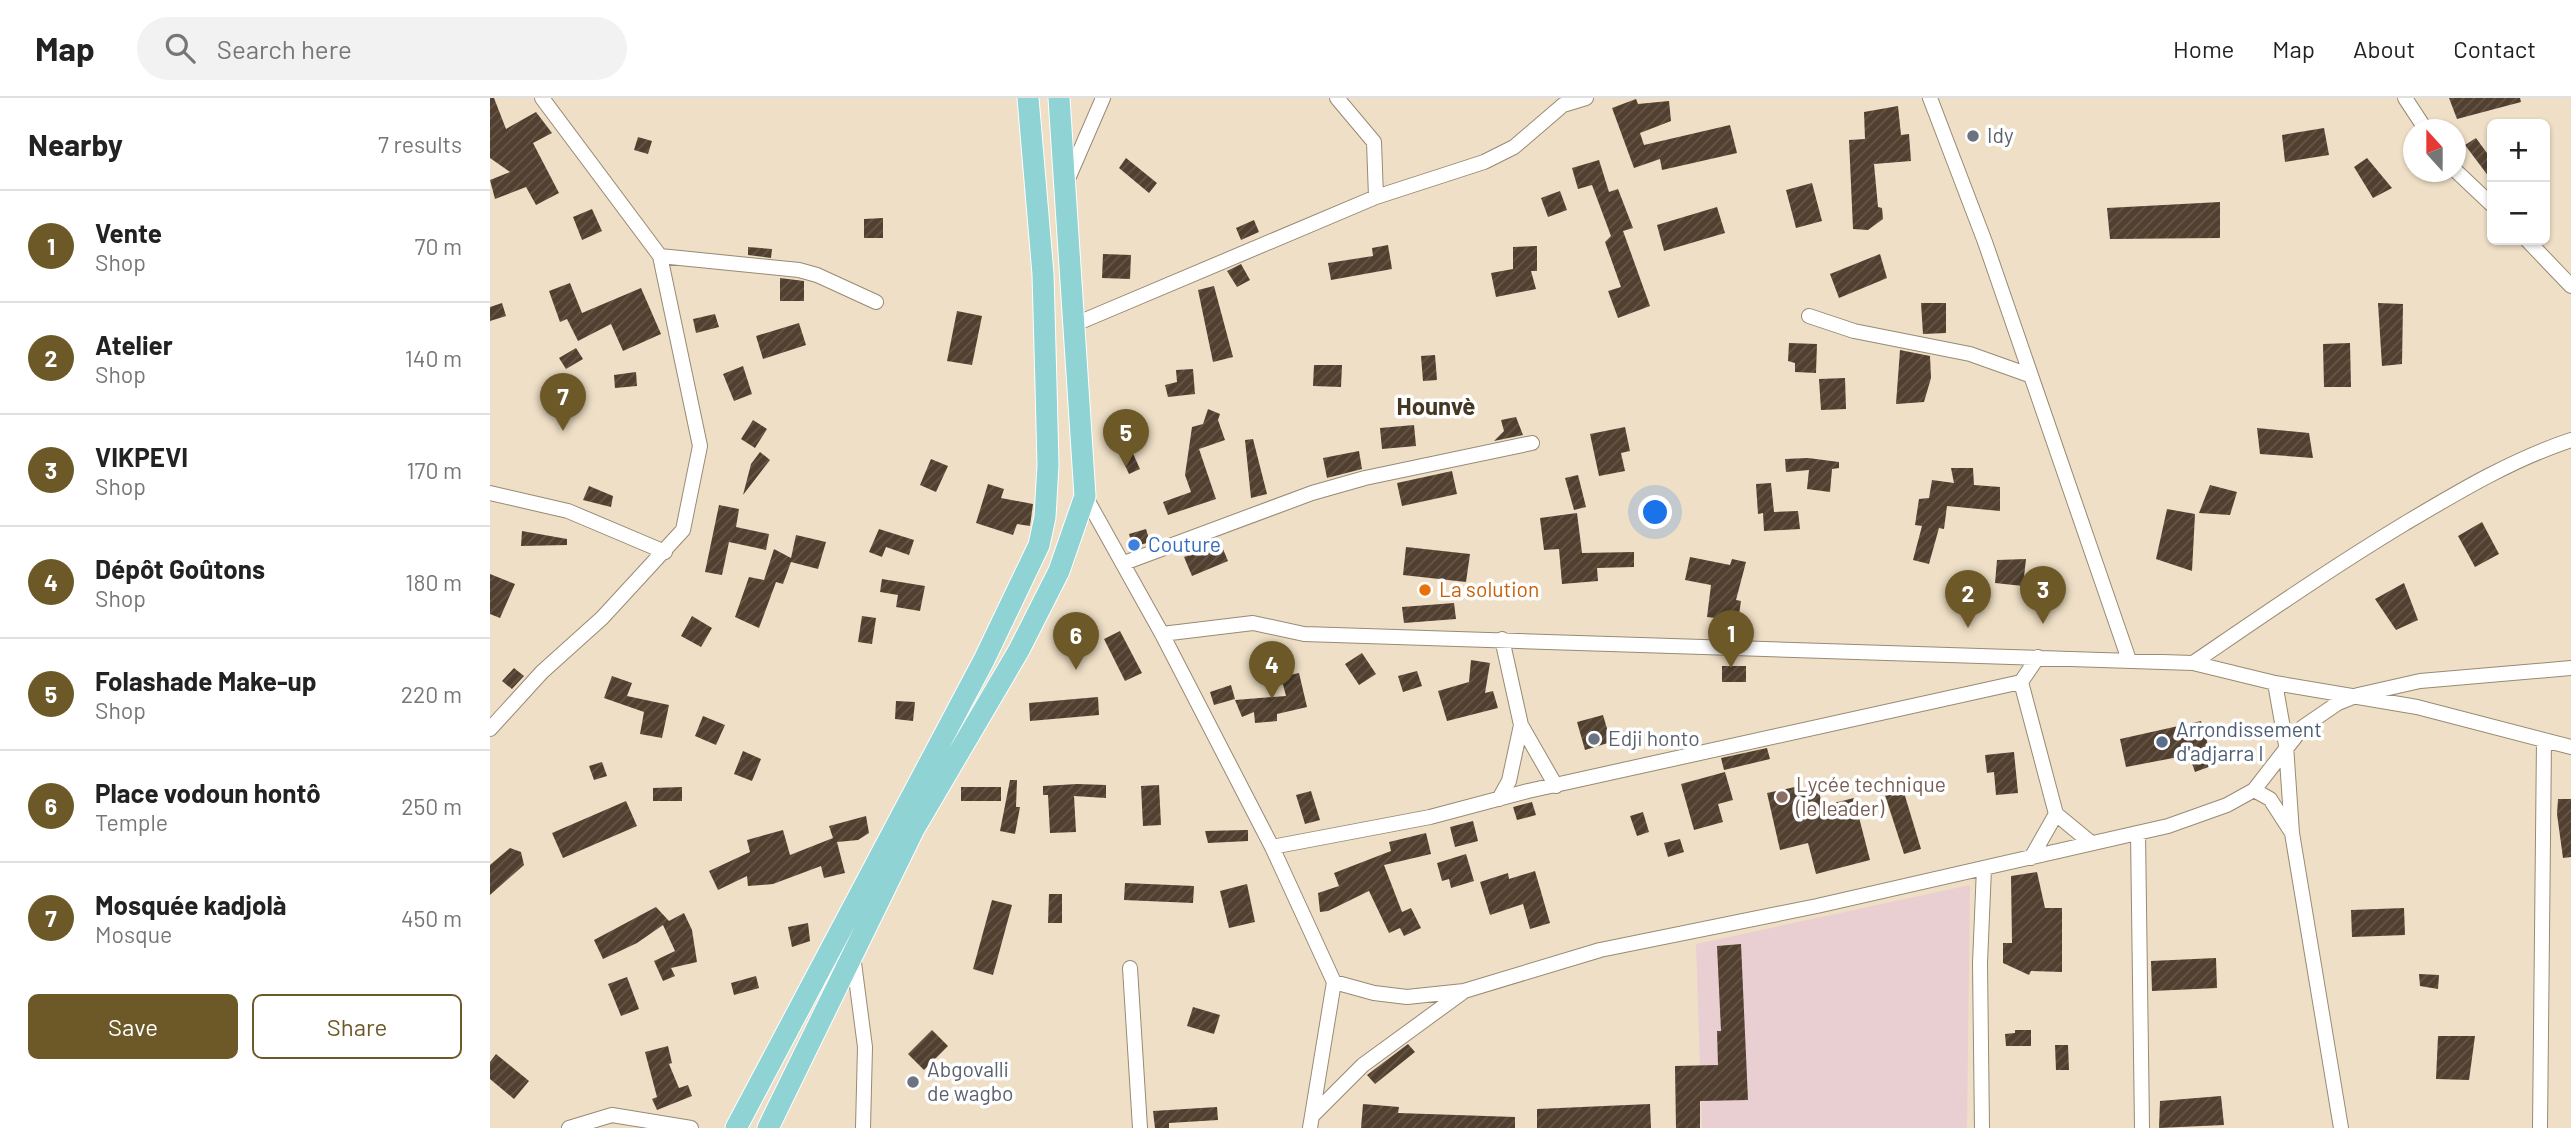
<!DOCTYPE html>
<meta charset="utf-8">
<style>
:root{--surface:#fff;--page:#f2f2f2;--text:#222;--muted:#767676;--line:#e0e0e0;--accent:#6d5928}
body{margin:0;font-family:Barlow,sans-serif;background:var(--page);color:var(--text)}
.controls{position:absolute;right:21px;top:21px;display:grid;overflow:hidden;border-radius:10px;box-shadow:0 2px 5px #0004}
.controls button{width:63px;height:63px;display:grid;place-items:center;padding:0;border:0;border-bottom:2px solid var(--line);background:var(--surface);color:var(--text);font:35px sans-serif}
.compass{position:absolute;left:1913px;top:21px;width:63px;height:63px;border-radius:50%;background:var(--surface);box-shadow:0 2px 5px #0004;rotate:339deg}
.you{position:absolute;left:1166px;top:415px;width:24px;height:24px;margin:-18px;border:5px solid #fff;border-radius:50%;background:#1a73e8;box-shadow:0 0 0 10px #1a73e833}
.badge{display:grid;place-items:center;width:46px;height:46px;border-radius:50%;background:var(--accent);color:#fff;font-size:23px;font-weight:700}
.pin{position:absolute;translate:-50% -58px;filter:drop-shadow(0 2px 4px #0008)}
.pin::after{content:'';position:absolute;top:37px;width:24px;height:21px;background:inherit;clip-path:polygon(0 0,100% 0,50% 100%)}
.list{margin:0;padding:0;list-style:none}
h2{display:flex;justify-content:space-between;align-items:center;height:91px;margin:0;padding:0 28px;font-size:30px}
h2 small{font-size:23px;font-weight:400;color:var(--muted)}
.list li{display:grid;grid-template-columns:46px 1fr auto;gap:21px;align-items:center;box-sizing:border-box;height:112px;padding:0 28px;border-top:2px solid var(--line)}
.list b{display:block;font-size:26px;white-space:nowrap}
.list p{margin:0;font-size:23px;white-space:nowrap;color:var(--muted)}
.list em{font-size:23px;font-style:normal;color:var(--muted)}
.actions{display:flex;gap:14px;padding:21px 28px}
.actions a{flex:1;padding:16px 0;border:2px solid var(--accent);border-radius:10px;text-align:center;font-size:24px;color:var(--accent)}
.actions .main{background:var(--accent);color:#fff}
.icon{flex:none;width:38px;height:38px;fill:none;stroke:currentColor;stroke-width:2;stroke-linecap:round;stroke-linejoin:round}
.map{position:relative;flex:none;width:2081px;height:1030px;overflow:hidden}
header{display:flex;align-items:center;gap:42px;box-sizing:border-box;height:98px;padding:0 35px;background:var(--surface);border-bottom:2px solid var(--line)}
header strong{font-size:33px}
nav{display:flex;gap:38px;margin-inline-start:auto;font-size:24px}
.search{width:490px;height:63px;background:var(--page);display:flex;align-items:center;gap:18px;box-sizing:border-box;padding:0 24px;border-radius:38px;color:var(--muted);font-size:26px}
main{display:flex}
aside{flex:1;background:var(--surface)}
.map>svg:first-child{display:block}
.education{fill:#eacfd2}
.building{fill:url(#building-hatch)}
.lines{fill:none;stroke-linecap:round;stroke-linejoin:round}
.minor-casing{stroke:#988a73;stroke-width:16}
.primary-casing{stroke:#fff;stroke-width:23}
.minor{stroke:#fff;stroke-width:14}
.primary{stroke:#8fd3d4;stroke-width:21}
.worship-dot{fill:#6b7280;stroke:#fff;stroke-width:2.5}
.shop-dot{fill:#3f7fe0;stroke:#fff;stroke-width:2.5}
.food-dot{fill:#e8710a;stroke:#fff;stroke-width:2.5}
.service-dot{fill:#5c6f8a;stroke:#fff;stroke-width:2.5}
.education-dot{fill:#8d6e63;stroke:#fff;stroke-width:2.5}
.labels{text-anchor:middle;stroke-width:7;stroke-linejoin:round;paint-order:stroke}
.worship-label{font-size:21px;fill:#5b616d;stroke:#fff;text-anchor:start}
.shop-label{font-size:21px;fill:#366cbe;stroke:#fff;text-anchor:start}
.food-label{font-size:21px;fill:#c56008;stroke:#fff;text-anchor:start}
.service-label{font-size:21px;fill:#4e5e75;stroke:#fff;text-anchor:start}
.education-label{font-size:21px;fill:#785e54;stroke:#fff;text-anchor:start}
.quarter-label{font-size:24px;font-weight:bold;fill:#443824;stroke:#fff}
</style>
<header>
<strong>Map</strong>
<div class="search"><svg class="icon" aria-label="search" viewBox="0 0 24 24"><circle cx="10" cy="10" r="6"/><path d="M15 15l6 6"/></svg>Search here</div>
<nav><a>Home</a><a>Map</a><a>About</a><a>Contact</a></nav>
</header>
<main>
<aside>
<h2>Nearby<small>7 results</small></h2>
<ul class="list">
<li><span class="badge">1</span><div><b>Vente</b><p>Shop</p></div><em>70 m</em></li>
<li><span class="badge">2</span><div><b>Atelier</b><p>Shop</p></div><em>140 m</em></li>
<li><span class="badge">3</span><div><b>VIKPEVI</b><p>Shop</p></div><em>170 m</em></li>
<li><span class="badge">4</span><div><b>Dépôt Goûtons</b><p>Shop</p></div><em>180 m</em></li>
<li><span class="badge">5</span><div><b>Folashade Make-up</b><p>Shop</p></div><em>220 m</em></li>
<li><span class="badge">6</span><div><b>Place vodoun hontô</b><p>Temple</p></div><em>250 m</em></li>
<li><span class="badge">7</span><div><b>Mosquée kadjolà</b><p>Mosque</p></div><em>450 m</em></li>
</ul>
<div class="actions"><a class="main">Save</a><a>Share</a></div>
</aside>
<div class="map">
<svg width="2081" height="1030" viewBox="0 0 2081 1030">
<defs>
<pattern id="building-hatch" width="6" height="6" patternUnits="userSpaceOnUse" patternTransform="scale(1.75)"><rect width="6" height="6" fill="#513f2f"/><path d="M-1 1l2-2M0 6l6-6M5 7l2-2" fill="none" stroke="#66574a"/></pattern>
</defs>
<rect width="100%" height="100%" fill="#eedfc6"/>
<!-- education -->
<path class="education" d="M1480 787 1477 1030H1212L1206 846Z"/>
<!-- building -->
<path class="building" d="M0 0H4L16 31 46 14 62 35 43 45 69 95 46 107 36 89 5 101 0 82 20 74 0 60Z
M1959 0H2030L2031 4 1967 21Z
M1146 1 1148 6 1179 3 1181 23 1150 35 1154 47 1240 27 1247 55 1172 72 1170 61 1144 70 1122 10Z
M1408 8 1411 37 1419 36 1421 63 1384 66 1388 109 1392 110 1393 121 1378 132 1363 131 1359 42 1375 41 1374 14Z
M1834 30 1839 57 1795 64 1792 37Z
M148 39 162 43 158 56 144 52Z
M1986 40 2002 62V83L1975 47Z
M636 60 667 85 659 95 629 70Z
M1877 60 1902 90 1883 100 1864 69Z
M1109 62 1119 94 1128 91 1143 130 1133 133 1160 208 1128 220 1118 193 1131 189 1115 144 1121 138 1102 87 1088 91 1082 70Z
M1322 85 1332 123 1306 130 1296 92Z
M1070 93 1077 112 1058 119 1051 100Z
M1730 104V140L1620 141 1617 110Z
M1227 109 1235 135 1174 153 1167 127Z
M102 111 112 133 92 142 83 119Z
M393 120V140H374V121Z
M764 122 769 134 751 142 746 130Z
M898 147 902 171 841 182 838 165 883 158 882 150Z
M1047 148V173H1041L1046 191 1006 199 1001 175 1023 171V149Z
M258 149 282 151 281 160 258 157Z
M613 156 641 157 640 181 612 180Z
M1390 156 1397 180 1349 200 1340 176Z
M751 166 760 182 747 189 737 173Z
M290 180 314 183V203H290Z
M80 185 92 215 151 190 171 236 133 253 121 226 88 243 77 221 70 224 59 193Z
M724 188 743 259 723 264 708 192Z
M12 205 16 218 0 223V209Z
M1431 205H1456V235L1433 236Z
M1888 205 1913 206 1912 266 1892 268Z
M467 213 492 218 482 267 457 263Z
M225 216 229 229 206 235 203 221Z
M309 225 316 247 273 261 266 238Z
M1299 245 1327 246 1326 275 1305 274V265L1298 263Z
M1860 245 1861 289H1834L1833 246Z
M86 250 93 261 76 271 69 260Z
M1410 252 1440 258 1441 280 1434 304 1406 306Z
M945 257 947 282 933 283 931 258Z
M824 267H852L851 289 823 288Z
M253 268 262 296 244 303 233 276Z
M703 271 705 296 678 299 675 287 687 284 686 272Z
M146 274 147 288 125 290 124 277Z
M1355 280 1356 311 1331 312 1329 281Z
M718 311 730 316 728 322 735 342 709 351 726 401 678 417 673 404 701 394 695 377 702 329 713 326Z
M1026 319 1033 337 1004 343 1014 333 1011 322Z
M263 322 277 331 265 350 251 341Z
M924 327 926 348 892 351 890 330Z
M1135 329 1140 353 1131 355 1135 373 1109 378 1100 336Z
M1767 330 1819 335 1823 360 1770 356Z
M763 341 777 396 761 400 755 342Z
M640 349 650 371 639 376 629 355Z
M869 353 872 371 837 380 833 360Z
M270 354 280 362 253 397 261 366Z
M1318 360 1349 364V370L1342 371 1340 394 1317 391 1319 372 1296 374 1295 361Z
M441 361 458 368 446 394 430 387Z
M1461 370H1483L1484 387 1510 389V413L1457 408 1454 431 1449 430 1439 466 1423 462 1432 428 1425 427 1429 401 1439 400 1442 382 1464 385Z
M962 373 967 396 912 408 907 385Z
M1088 377 1096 409 1084 412 1075 380Z
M1281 385 1284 414 1308 413 1310 431 1274 433 1273 415 1268 416 1266 386Z
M498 386 514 391 511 400 543 406 540 428 527 426 523 437 486 425Z
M1720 387 1747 394 1740 417 1709 415Z
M99 388 123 398 121 409 93 402Z
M229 407 249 411 246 429 279 436 276 452 239 444 232 477 215 474Z
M1677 411 1705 416 1702 473 1666 461Z
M1087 415 1092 455 1144 454V469L1107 470 1108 483 1072 486 1069 451 1054 452 1050 420Z
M1992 424 2009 456 1985 469 1968 438Z
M389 431 424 442 419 457 396 449 392 459 379 454Z
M656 431 660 444 643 449 639 436Z
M32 433 77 441V447L31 448Z
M306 437 336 444 328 471 301 464 293 486 286 484 269 530 245 519 259 479 274 482 284 451 301 460Z
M730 444 738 463 702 478 694 459Z
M916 449 980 456 976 484 913 477Z
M1200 459 1240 467 1242 461 1256 464 1246 502 1251 503 1248 523 1217 519 1221 487 1195 482Z
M1536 461 1533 488 1505 485 1507 462Z
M0 476 25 486 10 520 0 516Z
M392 481 435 488 430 513 406 509 408 497 390 494Z
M1914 485 1928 522 1906 532 1885 501Z
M964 505 966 521 914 525 912 509Z
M202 518 222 530 211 549 191 538Z
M372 518 386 520 382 546 368 544Z
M630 533 652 575 635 583 614 541Z
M872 555 886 576 869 587 855 566Z
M981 562 1000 565 995 595 1003 593 1008 610 957 623 948 593 979 584Z
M1232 568H1256V584H1232Z
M24 570 34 578 22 591 12 583Z
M927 573 932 588 913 594 908 578Z
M809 575 817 609 787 616V623L765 625 764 614 752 619 745 602 796 598 791 579Z
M122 578 142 585 137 598 179 607 172 640 150 636 154 614 114 600Z
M741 587 745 601 724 607 720 594Z
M608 599 609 617 540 623 539 605Z
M406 603 425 604 423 623 405 621Z
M1113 617 1121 644 1095 652 1087 624Z
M213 618 235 627 226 647 205 638Z
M1711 623 1724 667 1705 674 1699 657 1636 669 1630 641Z
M1277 650 1280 661 1234 672 1231 660Z
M253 653 271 661 262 683 244 676Z
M1524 654 1528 695 1506 697 1504 674 1497 675 1495 657Z
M112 664 117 678 104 682 99 668Z
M1235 674 1243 702 1228 706 1233 724 1204 732 1191 686Z
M520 682H527L526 709H530L525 736 510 733Z
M587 686 616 687V700L584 698 586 734 560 735 558 697H553V688Z
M669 687 671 727 653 728 651 688Z
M1412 688 1431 751 1414 756 1394 694Z
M192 689V703H163V690Z
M471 689H511V703H471Z
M1305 689 1307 698 1329 693 1332 708 1364 700 1380 762 1326 776 1318 745 1290 752 1277 695Z
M821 693 830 722 815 726 806 697Z
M2068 701H2081V759L2073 760 2067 716Z
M136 703 147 728 73 760 62 735Z
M1042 704 1046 717 1027 722 1023 709Z
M1153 714 1159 734 1147 738 1140 718Z
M376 718 379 735 368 742 347 744 355 775 334 780 331 768 283 786 258 788 257 778 228 792 219 773 260 754 257 742 293 732 300 757 343 740 339 728Z
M983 723 988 743 965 749 960 729Z
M758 732V743L718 745 715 733Z
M936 735 941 756 894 767 912 814 921 810 931 830 914 838 910 830 899 835 879 793 838 813 830 814 828 795 849 788 844 775 901 753 899 744Z
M1190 741 1194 754 1178 759 1174 745Z
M20 750 31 754 34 767 0 797V767Z
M976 756 984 783 961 790 959 781 952 783 947 765Z
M1045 773 1060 825 1040 831 1033 806 1000 817 990 784 1018 775 1019 781Z
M1547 774 1555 810H1572V874L1541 873 1539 877 1513 865V845H1522L1521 778Z
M635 785 704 788 703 805 634 802Z
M757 786 765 824 739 830 730 793Z
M559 796H572V825H558Z
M502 802 522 807 503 877 483 871Z
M166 809 179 823 194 815 202 832 207 864 181 870 185 878 173 883 164 863 185 853 173 827 147 845 113 861 104 842Z
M1914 810 1915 837 1862 839 1861 812Z
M318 825 320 843 302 849 298 829Z
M1251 846 1258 1002 1210 1003V1030H1186L1185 968 1228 967 1227 933H1231L1227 848Z
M1726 860 1727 890 1662 893 1661 863Z
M1929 876 1949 877 1948 891 1930 888Z
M266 878 269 890 244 897 241 885Z
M137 879 149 911 131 918 118 886Z
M703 909 730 917 724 936 697 928Z
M442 932 458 948 434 972 418 956Z
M1525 932H1541V948H1516L1515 936 1525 935Z
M1948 938H1985L1979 982 1946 981Z
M918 946 925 954 885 986 877 977Z
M1565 947H1578L1579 972H1566Z
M178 948 182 965 179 966 189 990 198 987 202 998 167 1012 162 1001 167 999 155 954Z
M6 956 39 983 24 1001 0 981V964Z
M1731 998 1734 1027 1669 1030 1670 1003Z
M873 1006 909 1009 908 1015 1025 1019V1030H871Z
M1160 1006 1161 1030H1047V1011Z
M727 1009 728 1022 679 1025V1030H665L663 1013Z"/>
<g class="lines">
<defs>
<path id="minor" d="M847 0 884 44 886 99
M1440 0 1495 144 1639 562
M1915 0 1936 32
M1966 73 2002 107
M577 83 613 0
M2037 142 2081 188
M170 158 309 172 327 177 386 204
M1319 218 1364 233 1480 256 1539 277
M583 227 886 99 994 64 1024 49 1073 7 1096 0
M0 395 78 413 175 454
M595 398 672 536 782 749 844 884 820 1030
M634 465 822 395 875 380 1042 345
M672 536 763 525 814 536 1703 565 1785 585 1927 609 2081 649
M1548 559 1531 584 1566 716 1600 744
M1703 565C1772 518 1841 470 1914 426 1968 394 2021 362 2081 342
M1785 585 1796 647 1802 735 1851 1030
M1031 627 1066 688
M0 631 52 574 112 520 193 432 210 348 170 158 52 0
M1764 692 1780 701 1800 732
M1009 701 1019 683 1031 627 1012 541
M1648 735 1652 1030
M782 749 940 719 1038 693 1531 584
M1541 760 1566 716
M363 857 375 949 373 1030
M640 870 650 1030
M844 884 884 895 917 899 974 893 1110 852 1327 808 1678 728 1737 707 1764 692 1813 629 1848 605 1868 597 1930 583 2081 570
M824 1016 873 967 973 894
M79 1030 122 1017 201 1030
M1492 1030 1490 865 1494 770
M2050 1030 2054 642"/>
<path id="primary" d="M246 1030 494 562 549 447 555 419 558 367 556 287 553 176 538 0
M278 1030 424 731 529 552 569 473 595 398 569 0"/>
</defs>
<!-- minor casing -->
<use href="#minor" class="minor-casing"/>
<!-- primary casing -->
<use href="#primary" class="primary-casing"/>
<!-- minor -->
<use href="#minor" class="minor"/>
<!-- primary -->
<use href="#primary" class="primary"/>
</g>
<!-- markers -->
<g class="worship-dot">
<circle cx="1483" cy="38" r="7"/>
<circle cx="1104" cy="641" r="7"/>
<circle cx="423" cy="984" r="7"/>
</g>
<circle class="shop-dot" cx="644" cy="447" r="7"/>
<circle class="food-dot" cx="935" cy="492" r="7"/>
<circle class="service-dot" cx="1672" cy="644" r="7"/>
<circle class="education-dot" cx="1292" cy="699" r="7"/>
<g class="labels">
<!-- worship labels -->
<g class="worship-label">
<text x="1497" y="45">Idy</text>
<text x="1118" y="648">Edji honto</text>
<text x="437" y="979">Abgovalli<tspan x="437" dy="24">de wagbo</tspan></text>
</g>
<!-- shop labels -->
<g class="shop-label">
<text x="658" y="454">Couture</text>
</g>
<!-- food labels -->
<g class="food-label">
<text x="949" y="499">La solution</text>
</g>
<!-- service labels -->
<g class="service-label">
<text x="1686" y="639">Arrondissement<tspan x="1686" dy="24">d'adjarra I</tspan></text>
</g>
<!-- education labels -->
<g class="education-label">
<text x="1306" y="694">Lycée technique<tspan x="1306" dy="24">(le leader)</tspan></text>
</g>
<!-- quarter labels -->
<g class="quarter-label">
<text x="946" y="317">Hounvè</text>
</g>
</g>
</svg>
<div class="controls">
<button>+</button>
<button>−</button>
</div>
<svg class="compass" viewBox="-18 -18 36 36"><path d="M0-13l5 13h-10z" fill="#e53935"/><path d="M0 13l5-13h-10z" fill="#767676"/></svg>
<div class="you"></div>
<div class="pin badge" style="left:1241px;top:570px">1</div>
<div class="pin badge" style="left:1478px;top:530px">2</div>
<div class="pin badge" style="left:1553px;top:526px">3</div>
<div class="pin badge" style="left:782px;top:601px">4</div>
<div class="pin badge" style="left:636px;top:369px">5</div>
<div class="pin badge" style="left:586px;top:572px">6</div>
<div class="pin badge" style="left:73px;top:333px">7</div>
</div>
</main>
